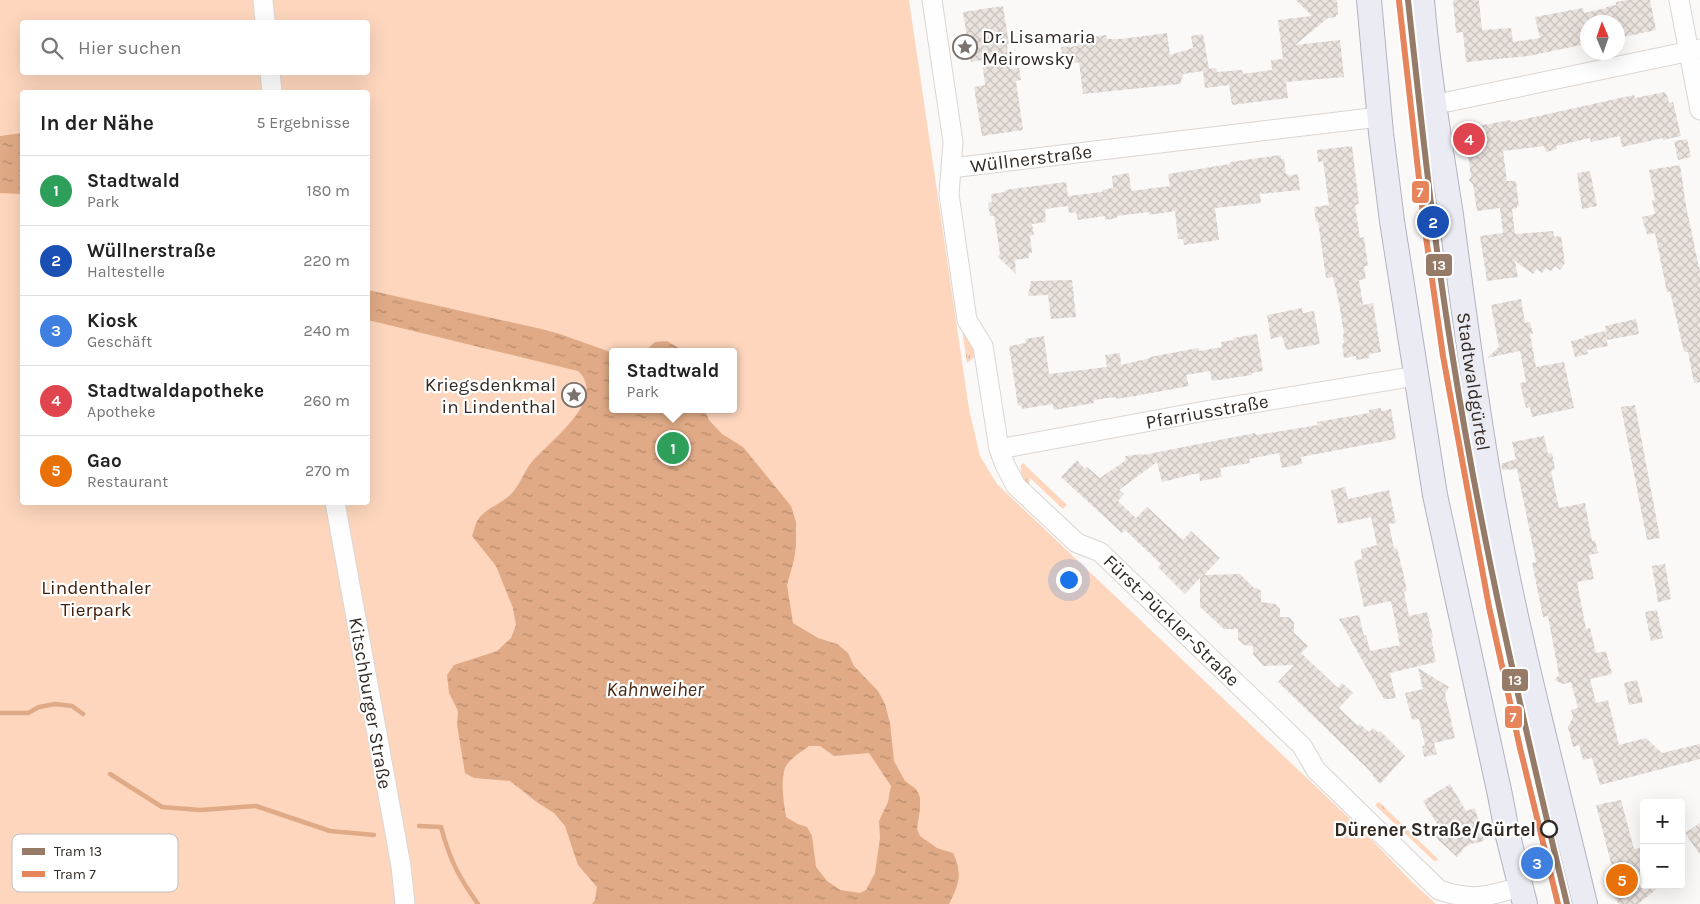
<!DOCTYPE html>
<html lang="de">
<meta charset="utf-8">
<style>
:root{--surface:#fff;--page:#f6f6f6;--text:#222;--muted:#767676;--line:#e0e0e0;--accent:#7a726e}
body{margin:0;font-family:Karla,sans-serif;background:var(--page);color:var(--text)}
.controls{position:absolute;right:15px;bottom:15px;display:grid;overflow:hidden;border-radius:5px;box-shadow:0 5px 20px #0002}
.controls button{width:45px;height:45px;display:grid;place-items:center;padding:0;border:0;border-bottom:1px solid var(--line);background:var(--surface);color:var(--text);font:25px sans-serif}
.compass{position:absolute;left:1580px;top:15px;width:45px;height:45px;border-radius:50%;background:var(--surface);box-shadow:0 5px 20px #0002;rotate:358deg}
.you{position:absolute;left:1068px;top:579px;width:18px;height:18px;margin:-12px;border:4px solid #fff;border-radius:50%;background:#1a73e8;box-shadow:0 0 0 8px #1a73e833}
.badge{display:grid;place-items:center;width:32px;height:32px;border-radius:50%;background:var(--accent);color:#fff;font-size:16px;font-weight:700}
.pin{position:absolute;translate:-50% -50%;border:2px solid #fff;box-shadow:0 1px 5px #0006}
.popup{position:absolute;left:609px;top:348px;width:128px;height:65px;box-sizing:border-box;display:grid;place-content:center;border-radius:5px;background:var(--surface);filter:drop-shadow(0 1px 4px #0005);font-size:16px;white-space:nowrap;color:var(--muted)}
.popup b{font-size:19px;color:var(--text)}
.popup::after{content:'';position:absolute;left:50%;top:100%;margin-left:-10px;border:10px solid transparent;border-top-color:var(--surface)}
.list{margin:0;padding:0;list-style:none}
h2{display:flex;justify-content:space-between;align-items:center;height:65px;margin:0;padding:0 20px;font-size:21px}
h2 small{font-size:16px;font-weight:400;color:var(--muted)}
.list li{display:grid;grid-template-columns:32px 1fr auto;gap:15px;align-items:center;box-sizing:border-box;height:70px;padding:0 20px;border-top:1px solid var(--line)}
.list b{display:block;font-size:19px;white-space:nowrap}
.list p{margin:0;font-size:16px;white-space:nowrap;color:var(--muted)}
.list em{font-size:16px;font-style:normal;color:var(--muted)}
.icon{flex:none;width:28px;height:28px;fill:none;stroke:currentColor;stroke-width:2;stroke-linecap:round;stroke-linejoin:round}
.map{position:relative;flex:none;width:1700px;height:904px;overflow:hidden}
.search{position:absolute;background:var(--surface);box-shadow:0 5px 20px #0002;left:20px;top:20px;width:350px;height:55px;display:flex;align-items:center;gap:12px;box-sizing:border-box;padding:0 18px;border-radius:5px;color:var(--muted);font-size:19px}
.panel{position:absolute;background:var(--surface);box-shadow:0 5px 20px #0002;left:20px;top:90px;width:350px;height:415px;border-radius:5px}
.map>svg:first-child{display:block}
.grass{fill:url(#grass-tufts)}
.green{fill:#fdd6bd;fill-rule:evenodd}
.water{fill:url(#water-ripples);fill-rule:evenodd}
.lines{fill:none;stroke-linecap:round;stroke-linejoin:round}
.stream{stroke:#e0aa86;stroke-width:4.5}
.building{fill:url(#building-cross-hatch)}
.minor-casing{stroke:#dbd5d1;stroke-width:21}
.major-casing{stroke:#b2b3bf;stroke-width:26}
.minor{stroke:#fefefe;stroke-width:19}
.major{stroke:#ebebf3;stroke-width:24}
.tram-1-casing{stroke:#fff;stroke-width:10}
.tram-2-casing{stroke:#fff;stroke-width:10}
.tram-1{stroke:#967b68;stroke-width:6}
.tram-2{stroke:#e6855c;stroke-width:6}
.stop-dot{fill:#fff;stroke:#342a24;stroke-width:2.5}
.labels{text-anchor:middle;stroke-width:4.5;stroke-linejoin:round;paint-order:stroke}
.poi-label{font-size:19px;fill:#342a24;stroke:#fff;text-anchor:start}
.street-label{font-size:19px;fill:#342a24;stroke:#fff}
.park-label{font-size:19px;fill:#3f200a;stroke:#fff}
.stop-label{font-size:19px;font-weight:bold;fill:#342a24;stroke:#fff;text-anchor:end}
.water-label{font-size:20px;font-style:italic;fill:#492914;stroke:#fff}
.key{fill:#fff;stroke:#c2bfbd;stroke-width:1}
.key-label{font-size:14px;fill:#342a24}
.line-badge{stroke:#fff;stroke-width:2}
.badge-label{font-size:14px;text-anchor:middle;font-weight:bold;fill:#fff}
</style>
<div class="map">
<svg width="1700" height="904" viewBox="0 0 1700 904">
<defs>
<pattern id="grass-tufts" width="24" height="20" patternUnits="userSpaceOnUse" patternTransform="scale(1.25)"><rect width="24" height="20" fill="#fdd6bd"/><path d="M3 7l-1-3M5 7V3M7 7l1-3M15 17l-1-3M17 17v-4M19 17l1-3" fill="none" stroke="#d9b8a2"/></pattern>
<pattern id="water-ripples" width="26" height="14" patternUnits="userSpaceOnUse" patternTransform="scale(1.25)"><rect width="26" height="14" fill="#e0aa86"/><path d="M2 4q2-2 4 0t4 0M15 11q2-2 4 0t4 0" fill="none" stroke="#b68b6d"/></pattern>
<pattern id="building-cross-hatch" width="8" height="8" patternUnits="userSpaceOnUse" patternTransform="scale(1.25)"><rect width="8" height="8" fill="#eae2dd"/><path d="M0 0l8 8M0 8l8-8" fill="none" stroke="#c9c2be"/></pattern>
</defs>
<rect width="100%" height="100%" fill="#fbf9f7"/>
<!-- grass -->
<path class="grass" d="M940 183H942L977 355 967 363Z
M1023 463 1067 505 1063 509 1030 478 1028 488C1022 480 1020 475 1021 465Z
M1379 802 1439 860 1434 861 1375 805Z"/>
<!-- green -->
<path class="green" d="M0 0H909L969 409 980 456 997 484 1368 836 1411 881 1436 904H0ZM22 22H368V72H22ZM22 92H368V502H22ZM613 352H733V409H613Z"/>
<!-- water -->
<path class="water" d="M22 133V194L0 193V136Z
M368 290 537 328 560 334 613 353V409H704L709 420 722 434 743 447 791 506 796 522V546L794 560 787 585 793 623 818 638 837 644 848 653 854 666 878 691 885 704 890 723 894 761 905 781 916 789 920 797V809L917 829 920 836 937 848 953 853C963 874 959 884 949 904H592L595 900 597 887 578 865 565 826 554 813 538 803 510 781 474 778 465 773 457 725 458 711 449 693 447 675 454 665 497 651 511 638 516 625 513 608 496 566 472 536C474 531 475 525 477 521 484 509 501 504 510 495 520 486 523 473 531 463 547 443 609 400 578 371L368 320ZM809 746H820L834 756 869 753 891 786 888 802 879 821 880 838 875 873 866 890 860 893 840 890 827 881 816 867 812 836 807 827 798 824 786 817C784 803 780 783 785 768 790 758 801 752 809 746Z
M667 341 685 352H644L655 342Z"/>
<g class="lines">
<!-- stream -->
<path class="stream" d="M0 713H28L39 707 55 704 72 706 83 714
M110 774 162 807 200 810 256 806 330 831 374 835
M419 826 441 827C450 860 458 876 478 904"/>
</g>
<!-- building -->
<path class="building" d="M1296 0H1337L1338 15H1336V17L1328 18 1295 45 1340 40 1344 77 1286 82 1288 98 1232 105 1229 85 1205 88 1203 71 1183 74 1180 84 1083 94 1079 62 1064 65 1061 47 1077 46V43L1090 41V37L1106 35 1107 39H1121L1167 33 1170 55 1193 48 1191 36 1203 34 1209 69 1216 68 1217 72 1242 70 1243 74 1272 70 1271 60 1283 59 1278 20 1312 16Z
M1453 0H1479L1482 30 1511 28 1513 42 1540 38 1535 17 1583 8 1584 13 1606 8V7L1616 5V2L1627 0H1650L1656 30 1618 38V22H1588V41L1581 43V45L1529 56 1466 62 1463 32 1456 33Z
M1003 6 1009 44H1007L1010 69 1019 68 1021 80 1016 81 1023 130 982 136 974 87 985 85 982 60 971 62 963 12Z
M1665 92 1666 95H1667L1669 103 1673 102 1681 136 1663 140V138L1622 147 1620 136 1591 142 1590 138 1556 146 1557 149 1546 152 1544 146 1503 151 1507 181H1516L1519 206H1517V208L1512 209 1515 234 1553 231 1554 237 1561 236 1565 263 1560 270 1555 266 1551 271 1546 268 1542 273 1537 269 1533 274 1515 261 1518 277 1487 281 1480 236 1503 233 1500 208 1477 211 1473 185 1469 180 1471 176 1467 149H1464L1462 129 1510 120 1511 122 1634 95 1635 98Z
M1687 139 1691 157 1678 160 1674 141Z
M1352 146 1359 204 1355 205 1360 238 1364 237 1368 266H1364L1366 279 1359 280 1363 305 1373 303 1381 352 1369 354V358L1356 360V356L1344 358 1342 344 1344 343 1343 334H1344L1339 303 1333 277 1326 278 1318 221 1316 222 1314 207 1329 205 1323 161 1318 162 1317 150Z
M1281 155V159H1284L1286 174H1288L1289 176 1298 174 1300 190 1260 194 1261 203 1215 208 1219 240 1184 245 1183 239H1178L1175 211 1149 215V212L1117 216V218L1105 220V216L1078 220 1076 212 1069 213 1068 206 1045 209 1046 222 1032 224 1034 235 1030 236 1032 253H1029V258L1015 260 1016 274 998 257 1000 253 994 216H990L988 203 992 202 991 194 1005 192V190L1066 182 1068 196 1102 192V190L1113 188 1112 176 1129 173 1131 191 1170 186 1168 174 1230 164V162Z
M1680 165 1686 206 1700 272V382L1694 383 1688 352H1684L1670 291 1667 292 1655 233 1647 235 1642 217 1655 214 1652 200H1655L1649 170Z
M1590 171 1597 206 1582 209 1577 173Z
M1072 280 1076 317 1051 319 1048 295 1028 296 1031 281Z
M1521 299 1525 323 1530 322 1533 334H1530L1536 367 1564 362 1574 408 1532 417 1530 407 1526 408 1520 383 1526 382 1520 351 1487 358 1499 347 1491 305Z
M1302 308 1303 313 1314 311 1320 344 1286 350 1282 336 1271 339 1267 315Z
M1636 319 1639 334 1607 340 1605 326Z
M1605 331 1608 346 1587 350 1588 354 1575 357 1571 341 1585 338 1584 336Z
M1257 334 1263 371 1252 373V375L1212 381 1210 371 1186 375 1189 386 1135 396 1116 399 1115 397 1094 400V403L1054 410 1053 404 1022 409 1021 405 1018 406 1009 346 1026 343 1025 339 1044 336 1049 374 1107 367 1105 355 1120 353 1121 365 1150 358V357L1198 348 1199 351 1222 347 1221 342 1234 340 1233 338Z
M1635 405 1660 538 1647 540 1621 407Z
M1381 408V411L1391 409 1396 439 1301 457 1302 464 1282 468 1279 453 1249 459 1250 463 1220 468 1222 477 1200 481 1199 473 1162 482 1157 462 1119 490 1124 494 1118 501 1136 518 1147 507 1183 540 1191 531 1220 558 1204 575 1240 574 1254 588H1257L1261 591V602L1275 604 1280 609V617H1289L1294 622V633L1308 646 1301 653 1338 688 1342 683 1353 693 1339 708 1358 726 1360 724 1369 732 1373 728 1379 733 1380 731 1405 756 1380 784 1372 775 1373 774 1278 682 1294 665 1263 666 1253 654V646L1244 645 1238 639V629H1224L1200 607V578L1185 594 1158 567 1161 564 1125 530 1122 533 1061 477 1077 460 1085 469 1087 467 1100 478 1126 460 1125 456 1142 454 1143 455 1255 433 1256 435 1276 432 1318 425 1317 422 1369 413V410Z
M1544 436 1548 454 1552 453 1555 470 1551 471 1559 508 1585 503 1592 541 1595 540 1598 553 1589 555 1594 579 1577 582 1586 629 1590 628 1596 653 1606 651 1612 674 1590 679 1596 703 1608 700 1619 745 1646 738 1662 753 1700 744V759L1600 785 1592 758 1583 760 1579 745 1573 747 1568 727 1573 717 1571 710 1578 708 1571 682 1563 684 1554 680 1559 675 1548 616 1543 617 1540 602 1532 563 1536 562 1517 469 1502 470 1501 464 1516 459 1512 442Z
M1345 487 1348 499 1389 490 1396 523 1389 524 1394 549 1397 548 1403 572 1407 591 1404 592 1409 616 1427 612 1433 637 1431 638 1436 662 1390 673 1396 698 1388 699H1384L1339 619 1359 615 1364 636 1366 635 1370 651 1400 645 1391 601 1364 607 1354 561 1362 559 1361 549 1377 545 1371 517 1338 524 1331 490Z
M1665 564 1671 599 1658 602 1652 566Z
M1657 610 1663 638 1651 641 1645 612Z
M1418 668 1449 687 1445 694 1455 738 1434 743 1437 754 1424 757 1422 746 1427 745H1425L1419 719 1412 720 1405 693 1423 689Z
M1637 680 1643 702 1629 705 1624 683Z
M1450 784 1466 811 1475 808 1484 841 1471 844 1465 847 1457 857 1432 834 1439 827 1423 801Z
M1621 800 1634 849 1641 848 1644 857V888L1662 885 1638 904H1619L1615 899 1608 868 1612 867 1596 805Z
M1700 823V855L1685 833Z"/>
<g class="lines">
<defs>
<path id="minor" d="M263 0 265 22
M932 0 953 142 949 194 967 320 983 346 999 449 1005 465 1016 486 1077 543 1100 552 1302 746 1316 770 1439 890C1476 902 1485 896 1521 887
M1679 0 1700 110
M270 72 272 92
M1434 103 1447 102 1700 49
M951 168 1379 117
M999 449 1205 411 1416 376
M335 502 401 866 405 904"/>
<g id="major">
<path d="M1369 0 1381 133 1392 221 1435 495 1500 795 1507 832 1525 904"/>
<path id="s1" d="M1422 0C1428 72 1440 144 1451 215 1463 307 1475 399 1491 490 1515 629 1552 766 1585 904"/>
</g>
</defs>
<!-- minor casing -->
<use href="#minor" class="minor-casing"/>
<!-- major casing -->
<use href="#major" class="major-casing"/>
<!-- minor -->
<use href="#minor" class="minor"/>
<!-- major -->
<use href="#major" class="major"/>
<defs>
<path id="tram-1" d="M1408 0C1421 118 1433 236 1452 353 1481 538 1523 721 1567 904"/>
<path id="tram-2" d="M1399 1 1424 223 1443 356 1489 607 1520 748 1558 904"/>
</defs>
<!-- tram-1 casing -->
<use href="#tram-1" class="tram-1-casing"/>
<!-- tram-2 casing -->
<use href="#tram-2" class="tram-2-casing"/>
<!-- tram-1 -->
<use href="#tram-1" class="tram-1"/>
<!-- tram-2 -->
<use href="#tram-2" class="tram-2"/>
</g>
<!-- icons -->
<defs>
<symbol id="sight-ring" viewBox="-11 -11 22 22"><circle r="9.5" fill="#fff" stroke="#7a726e" stroke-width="1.5"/><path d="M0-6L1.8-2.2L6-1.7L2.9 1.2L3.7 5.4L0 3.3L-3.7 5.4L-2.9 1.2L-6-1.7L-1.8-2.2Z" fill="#7a726e"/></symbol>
</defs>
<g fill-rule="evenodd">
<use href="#sight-ring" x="951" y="33" width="28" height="28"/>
<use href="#sight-ring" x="560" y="381" width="28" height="28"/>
</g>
<!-- markers -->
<circle class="stop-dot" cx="1549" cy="829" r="8"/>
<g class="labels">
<!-- poi labels -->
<g class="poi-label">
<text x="982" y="43">Dr. Lisamaria<tspan x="982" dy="22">Meirowsky</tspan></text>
<text x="556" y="391" text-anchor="end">Kriegsdenkmal<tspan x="556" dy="22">in Lindenthal</tspan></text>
</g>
<!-- street labels -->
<g class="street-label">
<text transform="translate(1031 158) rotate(-7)" y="7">Wüllnerstraße</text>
<text dy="7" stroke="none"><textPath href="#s1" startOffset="385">Stadtwaldgürtel</textPath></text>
<text transform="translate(1207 411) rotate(-10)" y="7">Pfarriusstraße</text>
<text transform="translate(1172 620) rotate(44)" y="7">Fürst-Pückler-Straße</text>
<text transform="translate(371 703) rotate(80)" y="7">Kitschburger Straße</text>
</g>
<!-- park labels -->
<g class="park-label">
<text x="96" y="594">Lindenthaler<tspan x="96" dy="22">Tierpark</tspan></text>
</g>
<!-- stop labels -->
<g class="stop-label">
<text x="1536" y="836">Dürener Straße/Gürtel</text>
</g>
<!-- water labels -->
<g class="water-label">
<text x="655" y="696">Kahnweiher</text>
</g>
</g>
<!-- legend -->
<rect x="12" y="834" width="166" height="58" rx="8" class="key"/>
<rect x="22" y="848" width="23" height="7" fill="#967b68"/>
<rect x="22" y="871" width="23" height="6" fill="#e6855c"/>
<g class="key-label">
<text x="54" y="856">Tram 13</text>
<text x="54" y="879">Tram 7</text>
</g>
<g class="line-badge">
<rect x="1411" y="180" width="19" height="24" rx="5" fill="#e6855c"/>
<rect x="1425" y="253" width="28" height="24" rx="5" fill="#967b68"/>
<rect x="1501" y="668" width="28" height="24" rx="5" fill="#967b68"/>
<rect x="1504" y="705" width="19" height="24" rx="5" fill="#e6855c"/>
</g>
<g class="badge-label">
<text x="1420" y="197">7</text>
<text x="1439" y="270">13</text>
<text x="1515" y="685">13</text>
<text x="1513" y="722">7</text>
</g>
</svg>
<div class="controls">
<button>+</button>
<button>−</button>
</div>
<svg class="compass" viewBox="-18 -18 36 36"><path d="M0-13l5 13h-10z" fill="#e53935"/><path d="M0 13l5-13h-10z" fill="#767676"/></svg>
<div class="you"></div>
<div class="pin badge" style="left:673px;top:448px;background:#2e9e5b">1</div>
<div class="popup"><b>Stadtwald</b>Park</div>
<div class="pin badge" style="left:1433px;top:222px;background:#1a4fb4">2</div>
<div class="pin badge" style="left:1537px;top:863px;background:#3f7fe0">3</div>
<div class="pin badge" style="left:1469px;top:139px;background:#e0444e">4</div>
<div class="pin badge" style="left:1622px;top:880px;background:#e8710a">5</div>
<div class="search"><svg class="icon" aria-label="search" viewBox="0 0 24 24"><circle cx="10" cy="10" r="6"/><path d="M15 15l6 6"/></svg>Hier suchen</div>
<section class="panel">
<h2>In der Nähe<small>5 Ergebnisse</small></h2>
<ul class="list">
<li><span class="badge" style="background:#2e9e5b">1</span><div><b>Stadtwald</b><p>Park</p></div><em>180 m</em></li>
<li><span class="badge" style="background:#1a4fb4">2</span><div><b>Wüllnerstraße</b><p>Haltestelle</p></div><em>220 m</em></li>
<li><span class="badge" style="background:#3f7fe0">3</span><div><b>Kiosk</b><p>Geschäft</p></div><em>240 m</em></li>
<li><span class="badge" style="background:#e0444e">4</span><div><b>Stadtwaldapotheke</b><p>Apotheke</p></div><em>260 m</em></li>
<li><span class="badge" style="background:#e8710a">5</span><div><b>Gao</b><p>Restaurant</p></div><em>270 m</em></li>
</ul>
</section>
</div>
